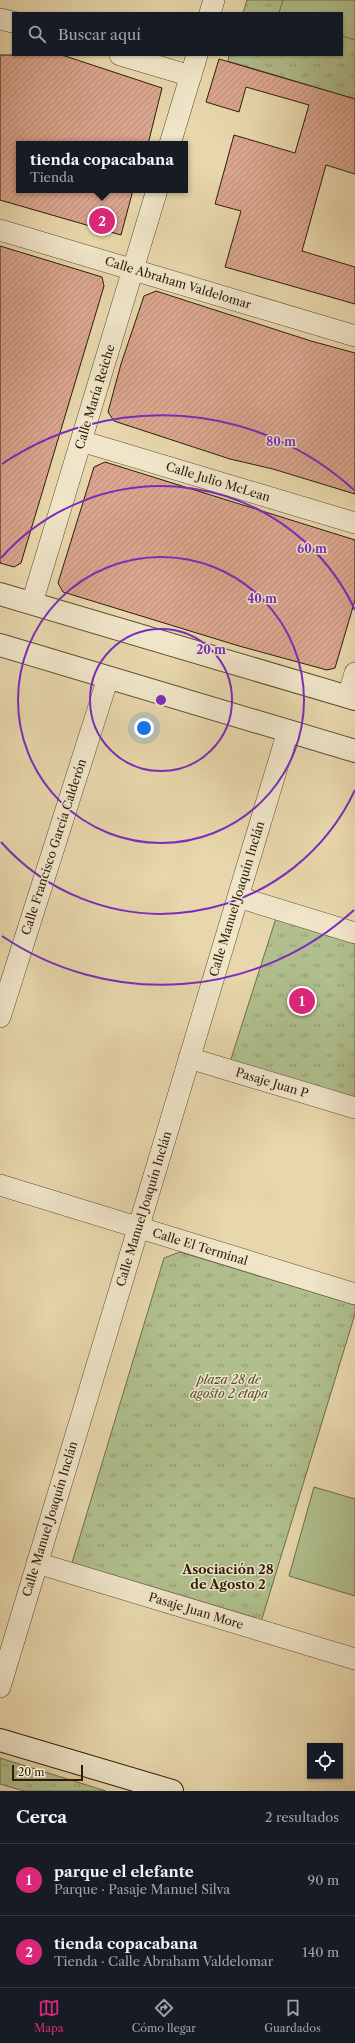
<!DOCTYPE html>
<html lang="es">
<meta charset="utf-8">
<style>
:root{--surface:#171b24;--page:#242831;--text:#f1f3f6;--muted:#9ea1a6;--line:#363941;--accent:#db2777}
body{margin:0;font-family:"Libre Caslon Text",serif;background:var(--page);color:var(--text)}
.controls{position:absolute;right:12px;bottom:12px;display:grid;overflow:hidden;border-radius:0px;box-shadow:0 1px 3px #0004}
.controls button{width:36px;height:36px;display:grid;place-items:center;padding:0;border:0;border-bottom:1px solid var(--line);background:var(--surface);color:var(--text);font:20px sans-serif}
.scale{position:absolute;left:12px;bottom:10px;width:71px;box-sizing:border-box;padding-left:4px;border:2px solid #2b1d09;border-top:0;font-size:11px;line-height:14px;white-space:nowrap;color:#2b1d09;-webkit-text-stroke:3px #f0e5c9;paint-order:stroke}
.you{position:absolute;left:144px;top:728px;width:14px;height:14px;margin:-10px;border:3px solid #fff;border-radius:50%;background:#1a73e8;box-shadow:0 0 0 6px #1a73e833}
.badge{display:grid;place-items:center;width:26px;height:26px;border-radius:50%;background:var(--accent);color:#fff;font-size:13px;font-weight:700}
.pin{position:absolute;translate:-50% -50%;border:2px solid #fff;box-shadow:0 1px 4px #0006}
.popup{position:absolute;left:16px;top:141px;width:172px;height:52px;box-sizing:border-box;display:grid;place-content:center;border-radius:0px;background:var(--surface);filter:drop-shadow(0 1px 3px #0005);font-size:13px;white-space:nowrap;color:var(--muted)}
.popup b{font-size:15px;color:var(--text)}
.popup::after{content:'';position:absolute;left:50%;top:100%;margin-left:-8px;border:8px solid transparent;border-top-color:var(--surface)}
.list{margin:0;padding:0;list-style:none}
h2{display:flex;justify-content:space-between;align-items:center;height:52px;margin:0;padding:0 16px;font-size:17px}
h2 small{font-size:13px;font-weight:400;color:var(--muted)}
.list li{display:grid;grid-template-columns:26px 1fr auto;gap:12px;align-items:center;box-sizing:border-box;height:72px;padding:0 16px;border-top:1px solid var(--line)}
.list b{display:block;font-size:15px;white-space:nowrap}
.list p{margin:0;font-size:13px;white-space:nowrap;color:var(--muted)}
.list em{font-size:13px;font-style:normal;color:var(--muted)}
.icon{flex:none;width:22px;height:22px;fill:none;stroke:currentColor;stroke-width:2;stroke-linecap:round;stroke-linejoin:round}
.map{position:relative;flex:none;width:355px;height:1791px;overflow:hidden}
.search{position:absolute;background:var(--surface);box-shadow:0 1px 3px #0004;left:12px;right:12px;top:12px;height:44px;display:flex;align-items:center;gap:10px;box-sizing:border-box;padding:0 14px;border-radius:0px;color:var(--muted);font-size:15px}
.sheet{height:196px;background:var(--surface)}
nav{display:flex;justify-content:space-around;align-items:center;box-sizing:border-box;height:56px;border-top:1px solid var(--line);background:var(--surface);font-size:11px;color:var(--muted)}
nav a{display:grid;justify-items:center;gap:2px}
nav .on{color:var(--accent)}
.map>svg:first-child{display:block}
.grass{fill:url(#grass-tufts);stroke:#6e6e4b}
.pitch{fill:#b0bf8d;stroke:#6e6e4b}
.building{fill:url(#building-hatch);stroke:#2b1d09}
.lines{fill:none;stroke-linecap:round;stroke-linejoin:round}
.minor-casing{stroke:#5a4c32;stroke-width:22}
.tertiary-casing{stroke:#5a4c32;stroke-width:24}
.secondary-casing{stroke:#2b1d09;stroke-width:24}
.minor{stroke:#f0e5c9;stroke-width:21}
.tertiary{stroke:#f0e5c9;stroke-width:22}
.secondary{stroke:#f0e5c9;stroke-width:22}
.ring{fill:none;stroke:#7b2cbf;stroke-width:2}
.labels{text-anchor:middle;stroke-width:3;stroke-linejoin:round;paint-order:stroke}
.street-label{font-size:12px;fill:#2b1d09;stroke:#f0e5c9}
.park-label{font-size:12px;font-style:italic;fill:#534e31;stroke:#f0e5c9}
.neighbourhood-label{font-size:13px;font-weight:bold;fill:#2b1d09;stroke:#f0e5c9}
.centre{fill:#7b2cbf;stroke:#f0e5c9;stroke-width:2}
.ring-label{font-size:12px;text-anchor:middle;font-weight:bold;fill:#7b2cbf;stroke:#f0e5c9;stroke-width:3;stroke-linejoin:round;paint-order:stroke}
</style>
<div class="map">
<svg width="355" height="1791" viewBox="0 0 355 1791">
<defs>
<pattern id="grass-tufts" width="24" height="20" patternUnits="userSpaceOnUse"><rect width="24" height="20" fill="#b0bf8d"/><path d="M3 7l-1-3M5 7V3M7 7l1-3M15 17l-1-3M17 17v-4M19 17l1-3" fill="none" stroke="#8f9b71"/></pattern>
<pattern id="building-hatch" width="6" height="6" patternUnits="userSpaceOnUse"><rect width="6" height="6" fill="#dba68f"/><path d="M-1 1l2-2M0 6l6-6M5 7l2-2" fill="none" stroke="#bc8e7a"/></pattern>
</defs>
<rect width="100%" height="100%" fill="#e8d7ac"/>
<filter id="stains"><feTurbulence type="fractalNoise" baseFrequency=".005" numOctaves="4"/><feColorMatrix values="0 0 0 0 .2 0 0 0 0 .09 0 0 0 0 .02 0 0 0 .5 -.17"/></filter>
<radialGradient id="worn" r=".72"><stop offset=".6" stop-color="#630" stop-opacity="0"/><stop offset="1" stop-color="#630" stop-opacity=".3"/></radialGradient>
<!-- grass -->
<path class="grass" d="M247 0H355V99L228 61 229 55H342V13H243Z
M277 915 355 940V1100L230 1062Z
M180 1252 355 1305V1314L261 1622 71 1566 164 1258Z
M0 1758 106 1791H24L0 1784Z"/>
<!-- pitch -->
<path class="pitch" d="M283 0H355V40L342 36V13H279Z
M314 1487 355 1499V1596L289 1576Z"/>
<!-- building -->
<path class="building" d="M0 55H62L162 88 148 144H19V190H133L121 235 0 200Z
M219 59 355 99V174L326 165 302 251 355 267V304L225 267 241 211 215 204 234 135 295 153 309 105 246 87 239 112 206 102Z
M0 246 102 277 104 286 21 563 14 567 0 563Z
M156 291 311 341 355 353V494L273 469 230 459 114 421 108 412 121 364 144 296Z
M105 462 355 540V600L335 668 327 670 239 646 63 592 58 583 94 467Z"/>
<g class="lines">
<defs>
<path id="minor" d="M210 13 214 0
M0 19 13 22
M120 55 191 76
M170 144 197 55
M0 230 355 336
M81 441 355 523
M32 603 157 190
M348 697 355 673
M238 897 355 933
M0 1017 108 678
M189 1058 355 1108
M0 1185 355 1294
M37 1563 355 1659
M0 1687 288 731"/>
<path id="tertiary" d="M0 594 355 699
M0 645 355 751"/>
<path id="secondary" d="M0 1740 172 1791"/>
</defs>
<!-- minor casing -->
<use href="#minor" class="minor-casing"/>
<!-- tertiary casing -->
<use href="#tertiary" class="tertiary-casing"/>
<!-- secondary casing -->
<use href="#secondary" class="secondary-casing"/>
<!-- minor -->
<use href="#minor" class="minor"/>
<!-- tertiary -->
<use href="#tertiary" class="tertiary"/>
<!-- secondary -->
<use href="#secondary" class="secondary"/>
</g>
<!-- distance rings -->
<g class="ring">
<circle cx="161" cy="700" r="71"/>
<circle cx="161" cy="700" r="143"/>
<path d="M355 790A214 214 0 0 1 1 842M1 558A214 214 0 0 1 355 610"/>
<path d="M354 910A285 285 0 0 1 2 936M2 464A285 285 0 0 1 354 490"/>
</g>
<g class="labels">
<!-- street labels -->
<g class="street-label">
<text transform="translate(178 283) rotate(17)" y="4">Calle Abraham Valdelomar</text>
<text transform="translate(95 397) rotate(-73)" y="4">Calle María Reiche</text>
<text transform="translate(218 482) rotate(17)" y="4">Calle Julio McLean</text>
<text transform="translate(54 847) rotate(-72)" y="4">Calle Francisco García Calderón</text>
<text transform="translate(237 899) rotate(-73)" y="4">Calle Manuel Joaquín Inclán</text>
<text transform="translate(272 1083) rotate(17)" y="4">Pasaje Juan P</text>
<text transform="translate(144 1209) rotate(-73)" y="4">Calle Manuel Joaquín Inclán</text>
<text transform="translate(200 1247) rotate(17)" y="4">Calle El Terminal</text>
<text transform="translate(50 1519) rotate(-73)" y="4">Calle Manuel Joaquín Inclán</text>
<text transform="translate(196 1611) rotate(17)" y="4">Pasaje Juan More</text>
</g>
<!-- park labels -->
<g class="park-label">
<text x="229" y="1384">plaza 28 de<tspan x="229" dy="14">agosto 2 etapa</tspan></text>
</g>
<!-- neighbourhood labels -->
<g class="neighbourhood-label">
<text x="228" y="1574">Asociación 28<tspan x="228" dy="15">de Agosto 2</tspan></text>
</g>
</g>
<circle cx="161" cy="700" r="6" class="centre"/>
<g class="ring-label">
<text x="281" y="446">80 m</text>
<text x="312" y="553">60 m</text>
<text x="262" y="603">40 m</text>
<text x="211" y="654">20 m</text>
</g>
<rect width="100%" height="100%" filter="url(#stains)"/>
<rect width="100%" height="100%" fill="url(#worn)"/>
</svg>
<div class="controls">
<button><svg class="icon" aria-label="locate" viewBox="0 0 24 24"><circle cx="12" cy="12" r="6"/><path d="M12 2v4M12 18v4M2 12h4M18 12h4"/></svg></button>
</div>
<div class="scale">20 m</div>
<div class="you"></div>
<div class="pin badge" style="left:302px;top:1001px">1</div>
<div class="pin badge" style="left:102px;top:221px">2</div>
<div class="popup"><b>tienda copacabana</b>Tienda</div>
<div class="search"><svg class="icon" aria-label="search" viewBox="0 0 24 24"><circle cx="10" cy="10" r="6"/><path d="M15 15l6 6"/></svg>Buscar aquí</div>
</div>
<section class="sheet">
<h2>Cerca<small>2 resultados</small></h2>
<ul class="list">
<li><span class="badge">1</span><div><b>parque el elefante</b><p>Parque · Pasaje Manuel Silva</p></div><em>90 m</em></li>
<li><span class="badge">2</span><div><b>tienda copacabana</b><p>Tienda · Calle Abraham Valdelomar</p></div><em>140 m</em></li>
</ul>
</section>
<nav>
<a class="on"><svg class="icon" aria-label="map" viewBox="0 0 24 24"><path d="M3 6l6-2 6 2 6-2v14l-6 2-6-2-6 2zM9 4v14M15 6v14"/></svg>Mapa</a>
<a><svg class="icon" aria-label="directions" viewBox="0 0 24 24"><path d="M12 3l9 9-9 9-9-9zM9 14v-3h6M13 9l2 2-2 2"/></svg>Cómo llegar</a>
<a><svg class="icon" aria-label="saved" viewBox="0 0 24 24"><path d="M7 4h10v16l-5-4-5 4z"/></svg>Guardados</a>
</nav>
